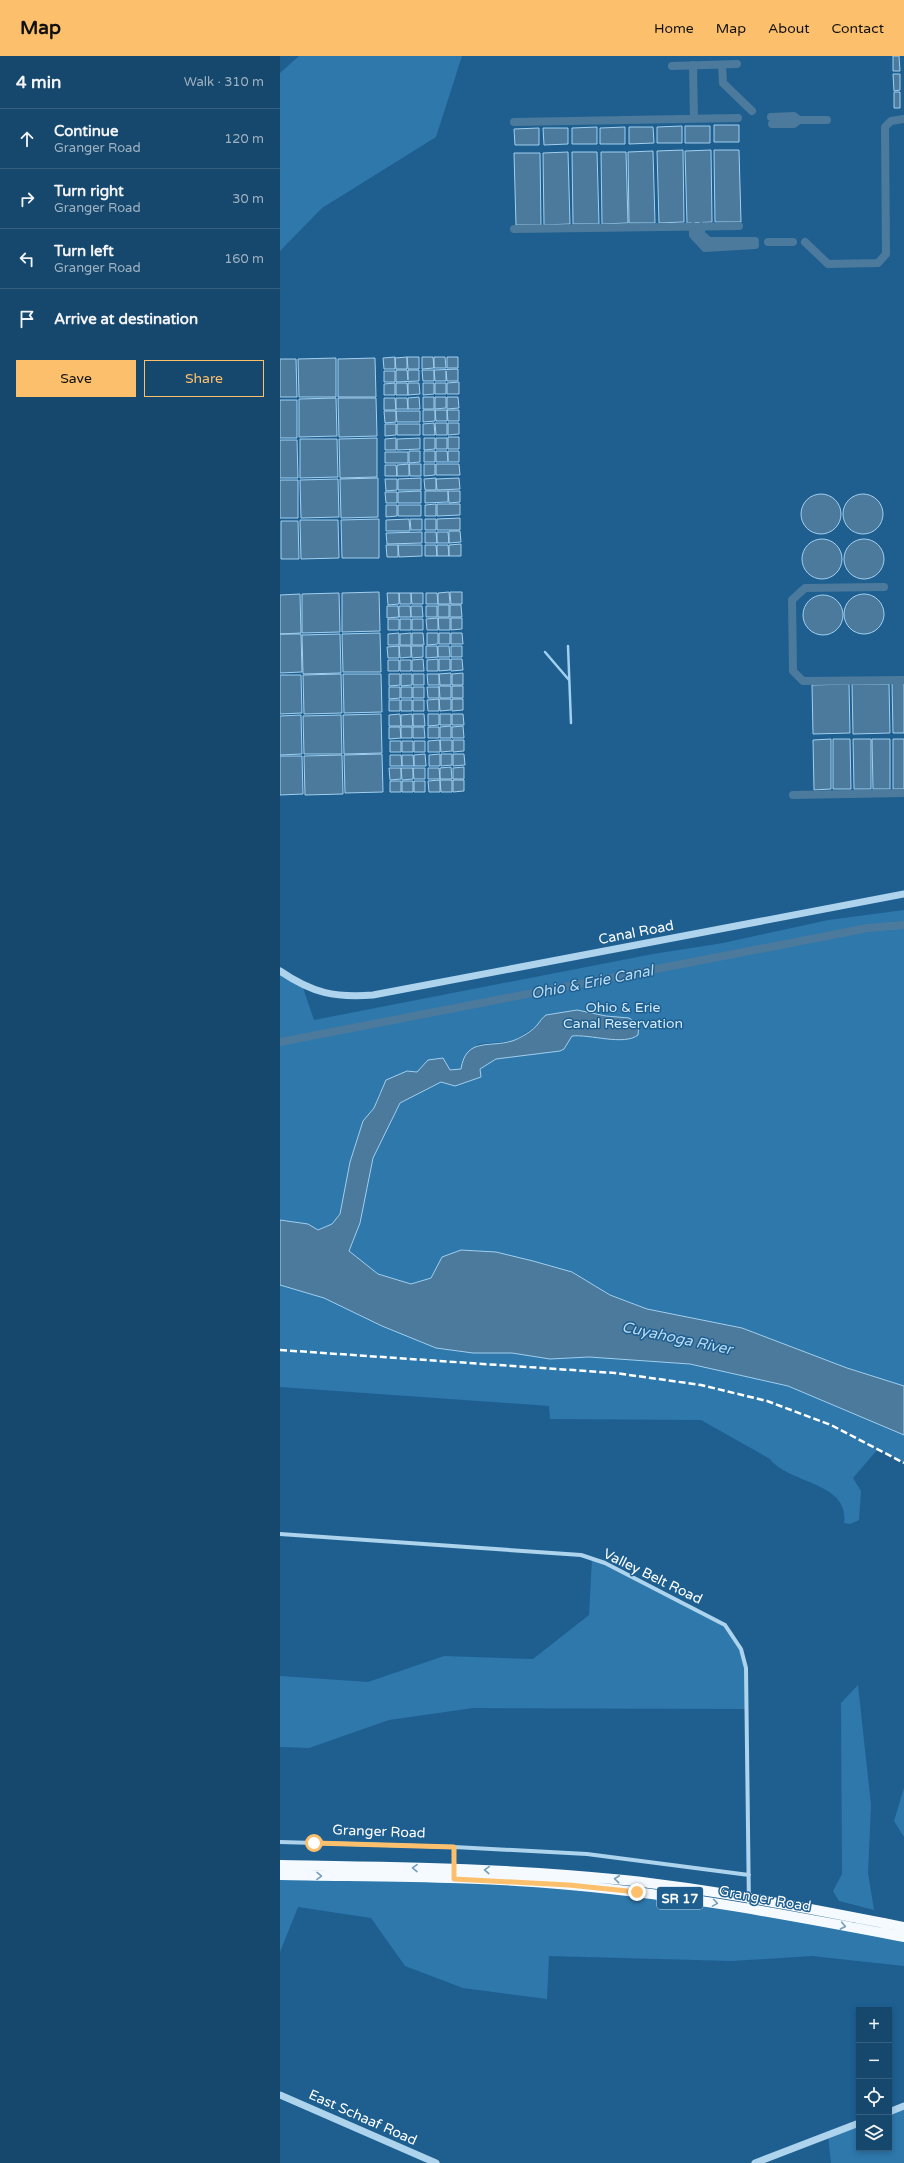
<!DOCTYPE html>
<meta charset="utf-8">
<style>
:root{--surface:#16476c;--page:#235174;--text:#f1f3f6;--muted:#9eb2c2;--line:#355f7f;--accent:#fcc06d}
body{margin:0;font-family:"Varela Round",sans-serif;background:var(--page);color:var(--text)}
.controls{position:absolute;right:12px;bottom:12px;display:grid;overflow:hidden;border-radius:0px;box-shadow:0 2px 6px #0003}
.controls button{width:36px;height:36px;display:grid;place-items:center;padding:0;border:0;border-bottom:1px solid var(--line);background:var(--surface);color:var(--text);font:20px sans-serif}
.stop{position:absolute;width:12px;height:12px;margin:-9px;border:3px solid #fcc06d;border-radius:50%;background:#fff}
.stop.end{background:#fcc06d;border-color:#fff;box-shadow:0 1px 4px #0008}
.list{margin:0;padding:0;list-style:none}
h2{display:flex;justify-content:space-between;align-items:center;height:52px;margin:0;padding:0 16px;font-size:17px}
h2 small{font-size:13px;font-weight:400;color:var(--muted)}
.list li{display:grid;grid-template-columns:26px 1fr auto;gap:12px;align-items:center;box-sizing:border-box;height:60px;padding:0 16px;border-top:1px solid var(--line)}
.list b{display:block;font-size:15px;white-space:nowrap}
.list p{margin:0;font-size:13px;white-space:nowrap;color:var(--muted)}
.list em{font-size:13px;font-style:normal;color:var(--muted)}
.actions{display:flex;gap:8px;padding:12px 16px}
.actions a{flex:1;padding:9px 0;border:1px solid var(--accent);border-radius:0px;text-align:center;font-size:14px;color:var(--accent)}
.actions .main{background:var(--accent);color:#111}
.icon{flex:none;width:22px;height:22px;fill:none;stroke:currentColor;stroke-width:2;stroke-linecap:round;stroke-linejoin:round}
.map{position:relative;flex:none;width:624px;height:2107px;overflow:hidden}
header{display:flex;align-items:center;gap:24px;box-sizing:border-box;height:56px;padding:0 20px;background:var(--accent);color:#111}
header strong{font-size:19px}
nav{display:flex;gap:22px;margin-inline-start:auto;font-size:14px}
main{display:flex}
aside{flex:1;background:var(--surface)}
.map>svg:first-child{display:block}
.green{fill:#2e78ac}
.water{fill:#4c7a9c;stroke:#a1cfef}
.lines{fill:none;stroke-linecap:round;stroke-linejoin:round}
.stream{stroke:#a1cfef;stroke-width:2.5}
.canal{stroke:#4c7a9c;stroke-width:8}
.minor{stroke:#add3ed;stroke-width:4}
.tertiary{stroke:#add3ed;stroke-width:7}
.primary{stroke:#f4faff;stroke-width:10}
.rail{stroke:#fff;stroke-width:2.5;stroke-dasharray:7 3;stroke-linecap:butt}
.oneway{stroke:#749dbc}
.route{stroke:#fcc06d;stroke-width:5}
.labels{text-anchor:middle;stroke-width:3;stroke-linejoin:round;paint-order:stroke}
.shield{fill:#1e5f90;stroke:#bccfde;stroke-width:1}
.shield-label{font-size:13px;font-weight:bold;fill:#fff}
.street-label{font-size:14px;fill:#fff;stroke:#1e5f90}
.park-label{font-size:14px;fill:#d3eafa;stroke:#1e5f90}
.water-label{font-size:15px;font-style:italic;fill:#badcf4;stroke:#1e5f90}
</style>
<header>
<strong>Map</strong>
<nav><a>Home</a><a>Map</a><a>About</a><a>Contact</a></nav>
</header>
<main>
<aside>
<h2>4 min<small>Walk · 310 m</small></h2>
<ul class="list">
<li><svg class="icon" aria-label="ahead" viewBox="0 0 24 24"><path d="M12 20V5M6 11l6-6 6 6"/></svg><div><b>Continue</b><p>Granger Road</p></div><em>120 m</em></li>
<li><svg class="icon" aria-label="right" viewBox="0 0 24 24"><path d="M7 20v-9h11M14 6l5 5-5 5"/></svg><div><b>Turn right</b><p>Granger Road</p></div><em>30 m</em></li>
<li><svg class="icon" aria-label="left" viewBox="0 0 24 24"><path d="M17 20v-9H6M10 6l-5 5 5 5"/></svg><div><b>Turn left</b><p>Granger Road</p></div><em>160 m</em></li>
<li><svg class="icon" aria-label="arrive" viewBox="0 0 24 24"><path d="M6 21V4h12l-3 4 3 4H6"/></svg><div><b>Arrive at destination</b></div></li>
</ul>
<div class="actions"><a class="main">Save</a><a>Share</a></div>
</aside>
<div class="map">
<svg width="624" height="2107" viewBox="0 0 624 2107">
<rect width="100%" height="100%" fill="#1e5f90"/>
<!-- green -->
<path class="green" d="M19 0H182L156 81 42 152 0 195V17Z
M624 854V1330L567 1312 462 1272 367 1253 330 1239 292 1216 162 1201 151 1222 131 1228 98 1218 69 1195 80 1167 93 1102 120 1047 161 1026 175 1030 201 1021 200 1013 216 1003 284 993 290 982 284 957 269 958 261 963 258 969 233 985 198 988 181 1013 170 1014 165 1008 144 1010 137 1016 127 1015 100 1036 94 1052 83 1065 70 1106 60 1158 52 1168 38 1174 28 1168 0 1164V915L22 929 34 964 373 898 443 887 548 864Z
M0 1229 44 1242 102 1270 232 1297 270 1303 309 1301 410 1308 508 1330 624 1379V1407L598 1393 573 1422 581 1435 579 1464 570 1468 564 1467C570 1426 509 1428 490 1403L421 1364 270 1363 269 1350 0 1331Z
M312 1503 325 1507 445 1569 461 1593 466 1612 467 1653 193 1652 109 1664 29 1692 0 1691V1620L88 1626 164 1600 253 1603 309 1559Z
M578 1629 591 1749 588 1817 594 1854 559 1845 553 1835 562 1818 561 1647Z
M624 1732V1781L614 1765Z
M0 1819 289 1829 624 1881V1910L532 1900 452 1905 269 1900 267 1943 183 1932 125 1910 91 1862 18 1851 0 1896Z
M624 2050V2107H551L548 2079 579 2067V2092H609V2056Z"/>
<!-- water -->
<path class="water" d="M613 0H619L620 15H613Z
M613 18H620V34L614 35Z
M614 36H620V52H614Z
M434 69H459V86H434Z
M402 70V87H377V71Z
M405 70H430V87H405Z
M317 71V88H292V72Z
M345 71V88H320V72Z
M349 71H373L374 87 349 88Z
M259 72V89H235L234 73Z
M263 72H288V88L264 89Z
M403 94 404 166 379 167 377 95Z
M431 94 432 166 407 167 405 95Z
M434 94H459L461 166H435Z
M373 95 375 167H349L348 96Z
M288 96 290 168 264 169 263 97Z
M292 96H317L319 168H293Z
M321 96H346L348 167 322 168Z
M234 97H260L261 169H236Z
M115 301V313H104L103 302Z
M127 301H139V313H128Z
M127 301V313H116L115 302Z
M142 301H153L154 312 142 313Z
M154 301H165L166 312H154Z
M167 301H178V312H167Z
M56 302V341H19L18 303Z
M95 302 96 341H58V303Z
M0 303H16L17 341H0Z
M178 313V325H167L166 315V325H155L154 314Z
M116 314H127L128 324V314H139V325L116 326Z
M142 314H154V325H143Z
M104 315H115V326H104Z
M179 326V338H167V327Z
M115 327V339H104V328Z
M127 327 128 339H116V327Z
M139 327 140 338 128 339V327Z
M143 327H154V338L143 339Z
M155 327H166V338H155Z
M139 341 140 353H128V342Z
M143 341H154V353H143Z
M155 341H166V352L155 353Z
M167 341H178L179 352 167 353Z
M56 342 57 380 19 381V343Z
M58 342H96L97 380 59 381Z
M104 342H115L116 354H104Z
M116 342H127L128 353H116Z
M0 344H17V382H0Z
M143 354H155V365L143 366Z
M155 354H167V365H156Z
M167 354H179V365H168Z
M104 355H116V366L105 367Z
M116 355H140V366H117Z
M154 367 155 379H143V368Z
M155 367H167V379H156Z
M168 367H179V378L168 379Z
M105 368H116V379L105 380Z
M117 368H140V379H117Z
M168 381H179V393H168Z
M97 382V421L60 422 59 383Z
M116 382V394H105V383Z
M140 382V393L117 394V383Z
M144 382H155V393L144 394Z
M156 382H167V393H156Z
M20 383H57L58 421 20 422Z
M0 384H17L18 422H0Z
M129 395H140V406L129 407Z
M144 395H155V406H144Z
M156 395H167L168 405V395H179V406H156Z
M105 396H128V407H105Z
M129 408H141V420H130Z
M129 408V420H117V409Z
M144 408H155V419L144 420Z
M156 408H179L180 419H156Z
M105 409H116L117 420H105Z
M98 422V461L61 462 60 423Z
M141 422V434H118V423Z
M156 422V434H145L144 423Z
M179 422 180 433 157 434 156 423Z
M58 423 59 461 21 462 20 424Z
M105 423H117V434L106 435Z
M0 424H18V462H0Z
M141 435V447H118V436Z
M145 435H168V446L145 447Z
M168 435H180V446L169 447Z
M105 436H117V447H106Z
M521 458a20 20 0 1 1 40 0a20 20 0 1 1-40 0Z
M563 458a20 20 0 1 1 40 0a20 20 0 1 1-40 0Z
M156 448V460H145V449Z
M157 448H180V459L157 460Z
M106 449H117V460L106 461Z
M118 449H141V460H118Z
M180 462V474H157V463Z
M99 463V502H62L61 464Z
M129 463 130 475H106V464Z
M130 463H142V474H131Z
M145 463H156V474H145Z
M20 464H58L59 502 21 503Z
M1 465H18L19 503H1Z
M180 475 181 486 169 487V475Z
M142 476V487L107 488 106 477Z
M145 476H156L157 487H145Z
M157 476H168L169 487H157Z
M522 503a20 20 0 1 1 40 0a20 20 0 1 1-40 0Z
M564 503a20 20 0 1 1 40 0a20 20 0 1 1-40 0Z
M181 488V500H169V489Z
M106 489H118V501H107Z
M118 489H142V500L119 501Z
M145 489H156L157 500H145Z
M157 489H168L169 500H157Z
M99 536 100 575 62 576V537Z
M169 536 170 548H158V537Z
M170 536H182V548H171Z
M59 537 60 576 22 577V538Z
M107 537H119V548L108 549Z
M119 537H131V548H120Z
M131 537H143V548H132Z
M146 537H157L158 548H146Z
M564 558a20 20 0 1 1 40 0a20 20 0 1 1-40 0Z
M20 538 21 577 0 578V539Z
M523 559a20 20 0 1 1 40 0a20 20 0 1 1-40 0Z
M158 549H169V561H158Z
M170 549H181L182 561H170Z
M107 550H118L119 561 107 562Z
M119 550H130L131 561H119Z
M131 550H142L143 561H131Z
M146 550H157V561H146Z
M158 562H170V574H159Z
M158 562V574H147L146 563Z
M171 562H182V573L171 574Z
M108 563H119V574H108Z
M120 563H131V574H120Z
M132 563H143V574H132Z
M100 577 101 616H63L62 578Z
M119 577V589H108V578Z
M131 577V589H120V578Z
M132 577H143L144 589H132Z
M147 577H158V588L147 589Z
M159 577H170V588H159Z
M171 577H182L183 588H171Z
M0 578H21L22 616 0 617Z
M60 578 61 617 23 618 22 579Z
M119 590H131V601L120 602Z
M119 590V602H108L107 591Z
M131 590H143V601L132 602Z
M146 590H157L158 601 146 602Z
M158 590H169L170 601H158Z
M171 590H182V601H171Z
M143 603 144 615H132V604Z
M158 603V615H147V604Z
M159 603H170V614L159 615Z
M171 603H182L183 614 171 615Z
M108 604H119V615H108Z
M120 604H131V615H120Z
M171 617V629H160L159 618Z
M183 617V629H172V618Z
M61 618 62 657 24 658 23 619Z
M63 618H101L102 656 64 657Z
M109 618H120V629L109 630Z
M121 618H132V629L121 630Z
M133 618H144V629H133Z
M147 618H159V629H148Z
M0 619H21L22 657 0 658Z
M612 627H624V677H613Z
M569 628 570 677 533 678 532 629Z
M572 628H609L610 677 573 678Z
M159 630H171V642H160Z
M172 630H183V642H172Z
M109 631H120V642L109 643Z
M121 631H132V642H121Z
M133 631H144V642H133Z
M147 631H159V642H148Z
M159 643H171V654L160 655Z
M159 643V655H148L147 644Z
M172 643H183V654L172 655Z
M109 644H120V655H109Z
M121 644H132V655H121Z
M133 644H144V655H133Z
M101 658 102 697 64 698 63 659Z
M120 658 121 670H109V659Z
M132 658 133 670H121V659Z
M133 658H144L145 670H133Z
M148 658H159V669L148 670Z
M160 658H171V669H160Z
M172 658H183L184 669H172Z
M21 659 22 698 0 699V660Z
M61 659 62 698H24L23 660Z
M171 670V682H160V671Z
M183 670 184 682H172V671Z
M109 671H120L121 682 109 683Z
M121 671H132V682H121Z
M133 671H144L145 682H133Z
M148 671H159V682H148Z
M551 683V733L534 734 533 684Z
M553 683H570L571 733H553Z
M573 683H591V733H574Z
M592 683H610V733H593Z
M613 683H624V733H613Z
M160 684H172V695L161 696Z
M160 684V696H148V685Z
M173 684H184V695L173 696Z
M110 685H121V696H110Z
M122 685H133V696H122Z
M134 685H145V696H134Z
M102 698 103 736 65 737 64 699Z
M145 698 146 710H134V699Z
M160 698V710H149V699Z
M161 698H172V709L161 710Z
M173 698H184L185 709 173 710Z
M62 699 63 738 25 739 24 700Z
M110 699H121L122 710H110Z
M122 699H133L134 710H122Z
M0 700H22L23 738 0 739Z
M171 711 172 723H160V712Z
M184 711V723H173V712Z
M109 712H121V723L110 724Z
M121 712H133V723L122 724Z
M133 712H145V723H134Z
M148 712H159L160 723H148Z
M160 724H172V736H161Z
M160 724V736H149L148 725Z
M173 724H184V735L173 736Z
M110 725H121V736H110Z
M122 725H133V736H122Z
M134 725H145V736H134Z
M297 954 326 960 349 962 359 968 358 979C344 990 310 978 292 980L284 993 280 995 216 1003 200 1013 201 1021 175 1030 161 1026 120 1047 93 1102 80 1167 69 1195 98 1218 131 1228 151 1222 162 1201 181 1194 216 1196 253 1205 292 1216 330 1239 367 1253 462 1272 567 1312 624 1330V1379L508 1330 410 1308 309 1301 270 1303 232 1297H193L156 1292 102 1270 44 1242 0 1229V1164L28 1168 38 1174 52 1168 60 1158 70 1106 83 1065 94 1052 106 1024 127 1015 137 1016 148 1004 163 1002 170 1014 181 1013C186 981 209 992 232 985 239 983 254 974 258 968 261 964 262 962 266 959Z"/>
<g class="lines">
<!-- stream -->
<path class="stream" d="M288 590 291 667
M265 596 289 624"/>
<!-- canal -->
<path class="canal" d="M413 9 414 63
M442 9 443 27 472 55
M392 10 457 8
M491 61 514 60 519 64
M234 66 458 62
M492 68H514L519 64H547
M413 170V179L425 192 475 189
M421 170V178L429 185H475
M234 173 459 170
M488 186H513
M525 186 548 208 598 207 606 198 605 71 611 65 624 63
M604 531 525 532 512 544 513 615 523 625 624 624
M513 739 624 737
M0 986 588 872 624 869"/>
<!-- minor -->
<path class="minor" d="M0 1478 301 1499 325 1507 445 1569 461 1593 466 1612 469 1852
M0 1786 174 1791 307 1798 469 1819
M174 1812V1791"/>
<!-- tertiary -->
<path class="tertiary" d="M0 915C32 937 55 942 93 939L624 838
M0 2039 156 2107
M609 2056 624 2050
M475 2107 579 2067"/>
<!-- primary -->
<path class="primary" d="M0 1809C115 1811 230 1812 344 1824 438 1834 531 1853 624 1871
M0 1819C97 1821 194 1820 290 1829 403 1839 513 1860 624 1881"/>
<!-- rail -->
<path class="rail" d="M0 1294 335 1317 421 1329 487 1345 551 1369 624 1407"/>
</g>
<!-- one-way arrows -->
<defs><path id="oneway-chevron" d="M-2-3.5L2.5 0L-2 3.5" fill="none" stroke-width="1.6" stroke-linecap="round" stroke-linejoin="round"/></defs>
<g class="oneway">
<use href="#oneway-chevron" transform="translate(135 1812) rotate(-179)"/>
<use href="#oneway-chevron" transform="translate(207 1814) rotate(-177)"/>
<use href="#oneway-chevron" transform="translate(39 1820) rotate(1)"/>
<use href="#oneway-chevron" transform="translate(337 1823) rotate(-174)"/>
<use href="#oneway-chevron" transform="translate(435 1847) rotate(9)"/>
<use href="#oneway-chevron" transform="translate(563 1870) rotate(11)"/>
</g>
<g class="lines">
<!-- route -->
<path class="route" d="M34 1787 174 1791V1823L289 1829 357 1836"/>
</g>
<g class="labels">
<!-- shield labels -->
<rect class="shield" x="377" y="1831" width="46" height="22" rx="3"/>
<g class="shield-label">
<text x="400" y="1847">SR 17</text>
</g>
<!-- street labels -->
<g class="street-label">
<text transform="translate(356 876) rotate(-11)" y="5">Canal Road</text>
<text transform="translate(373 1520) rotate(26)" y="5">Valley Belt Road</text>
<text transform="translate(99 1775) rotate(2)" y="5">Granger Road</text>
<text transform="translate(485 1842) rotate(10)" y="5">Granger Road</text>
<text transform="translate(83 2061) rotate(24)" y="5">East Schaaf Road</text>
</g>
<!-- park labels -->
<g class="park-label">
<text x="343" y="956">Ohio &amp; Erie<tspan x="343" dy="16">Canal Reservation</tspan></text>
</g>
<!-- water labels -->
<g class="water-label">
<text transform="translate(312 926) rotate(-11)" y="5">Ohio &amp; Erie Canal</text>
<text transform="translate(397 1282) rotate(12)" y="5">Cuyahoga River</text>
</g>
</g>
</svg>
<div class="controls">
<button>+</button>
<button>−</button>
<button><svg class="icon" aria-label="locate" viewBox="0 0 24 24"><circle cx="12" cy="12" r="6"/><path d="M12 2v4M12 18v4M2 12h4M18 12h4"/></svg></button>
<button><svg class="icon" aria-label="layers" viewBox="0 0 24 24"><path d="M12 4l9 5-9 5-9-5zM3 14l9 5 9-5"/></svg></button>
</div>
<div class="stop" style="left:34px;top:1787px"></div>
<div class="stop end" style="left:357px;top:1836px"></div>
</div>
</main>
